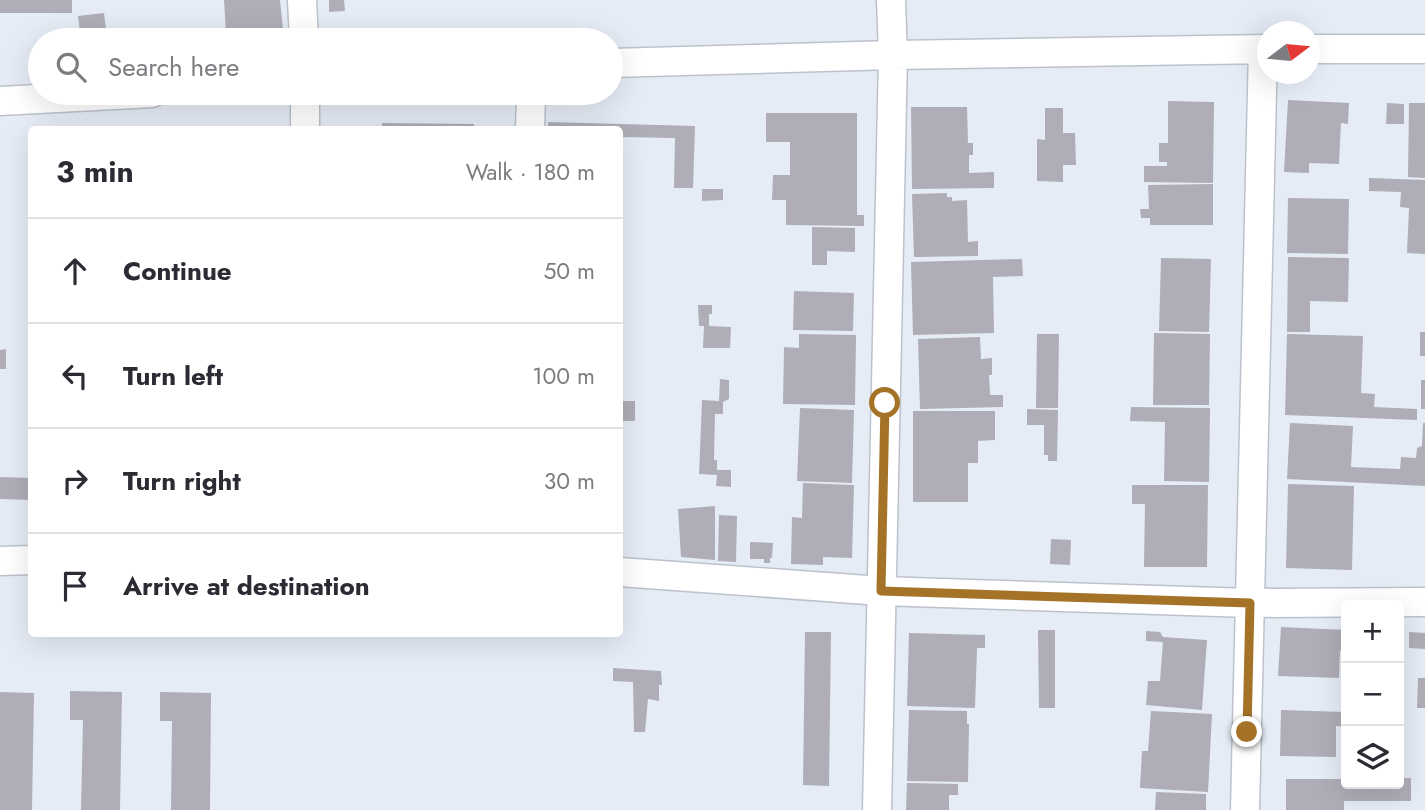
<!DOCTYPE html>
<meta charset="utf-8">
<style>
:root{--surface:#fff;--page:#f2f2f3;--text:#2b2b33;--muted:#7c7c81;--line:#e1e1e2}
body{margin:0;font-family:Jost,sans-serif;background:var(--page);color:var(--text)}
.controls{position:absolute;right:21px;bottom:21px;display:grid;overflow:hidden;border-radius:7px;box-shadow:0 7px 28px #0002}
.controls button{width:63px;height:63px;display:grid;place-items:center;padding:0;border:0;border-bottom:2px solid var(--line);background:var(--surface);color:var(--text);font:35px sans-serif}
.compass{position:absolute;left:1257px;top:21px;width:63px;height:63px;border-radius:50%;background:var(--surface);box-shadow:0 7px 28px #0002;rotate:74deg}
.stop{position:absolute;width:21px;height:21px;margin:-16px;border:5px solid #a47328;border-radius:50%;background:#fff}
.stop.end{background:#a47328;border-color:#fff;box-shadow:0 2px 7px #0008}
.list{margin:0;padding:0;list-style:none}
h2{display:flex;justify-content:space-between;align-items:center;height:91px;margin:0;padding:0 28px;font-size:30px}
h2 small{font-size:23px;font-weight:400;color:var(--muted)}
.list li{display:grid;grid-template-columns:46px 1fr auto;gap:21px;align-items:center;box-sizing:border-box;height:105px;padding:0 28px;border-top:2px solid var(--line)}
.list b{display:block;font-size:26px;white-space:nowrap}
.list em{font-size:23px;font-style:normal;color:var(--muted)}
.icon{flex:none;width:38px;height:38px;fill:none;stroke:currentColor;stroke-width:2;stroke-linecap:round;stroke-linejoin:round}
.map{position:relative;flex:none;width:1425px;height:810px;overflow:hidden}
.search{position:absolute;background:var(--surface);box-shadow:0 7px 28px #0002;left:28px;top:28px;width:595px;height:77px;display:flex;align-items:center;gap:18px;box-sizing:border-box;padding:0 24px;border-radius:38px;color:var(--muted);font-size:26px}
.panel{position:absolute;background:var(--surface);box-shadow:0 7px 28px #0002;left:28px;top:126px;width:595px;height:511px;border-radius:7px}
.map>svg:first-child{display:block}
.building{fill:#afadb7}
.lines{fill:none;stroke-linecap:round;stroke-linejoin:round}
.minor-casing{stroke:#bcc2cc;stroke-width:31}
.minor{stroke:#fff;stroke-width:28}
.route{stroke:#a47328;stroke-width:9}
</style>
<div class="map">
<svg width="1425" height="810" viewBox="0 0 1425 810">
<rect width="100%" height="100%" fill="#e6ecf6"/>
<!-- building -->
<path class="building" d="M0 0H72V13H0Z
M224 0H280L283 29 226 33Z
M329 0H344L345 11 329 12Z
M104 13 106 29 80 32 78 16Z
M1288 100 1349 103 1348 124 1341 123 1339 164 1309 163V173L1284 172Z
M1168 101 1214 102 1213 183 1144 182V166H1167V162H1159V143H1168Z
M1387 103 1404 104V124H1386Z
M1409 103H1425V178L1408 177Z
M911 107H967L968 143H973V155H969V173L994 172V188L912 189Z
M1045 108H1063V133H1075L1076 165H1063V182L1037 181V139L1045 140Z
M766 113H857V215H864V226L786 225V200H772L773 175H790V142H766Z
M548 122 695 126 693 188H674L675 138 620 137V130H548Z
M382 123 474 124V130H382Z
M1369 178 1425 180V254L1407 253 1409 208 1400 207 1401 192 1369 191Z
M1213 184V225H1150V218H1141L1140 209H1149L1148 185Z
M702 189H723V200L702 201Z
M947 193V197H952V201L967 200 968 242 978 241V256L914 257 912 194Z
M1288 198 1349 199 1348 254 1287 253Z
M812 227 855 228V252L827 251V265H812Z
M1288 257 1349 258 1348 302 1310 301V332H1287Z
M1161 258 1211 259 1209 332 1159 331Z
M1022 259 1023 276 993 277 994 333 913 335 911 262Z
M794 291 854 293 853 331 793 330Z
M698 305H712V314H709V326L731 327 730 348H703L704 326H699Z
M1420 332H1425V356H1420Z
M1154 333 1210 334 1209 405H1153Z
M799 334 856 335 855 405 783 404 784 347 799 348Z
M1037 334H1059L1058 408H1036Z
M1287 334 1363 336 1361 393 1375 394 1374 407 1417 409V420L1285 415Z
M980 337 981 359 992 358V375H989L990 395H1003V407L920 409 918 339Z
M6 349V369H0V350Z
M720 379 729 380V399L723 402V414H715L714 460H717V470H731V487L716 486 717 475 699 474 702 400 719 401Z
M1421 380H1425V409H1421Z
M620 401H635V421H620Z
M1131 407 1210 408 1209 482 1164 481 1165 422 1130 421Z
M800 408 854 410 852 483 797 481Z
M1027 409 1058 410 1057 461H1048V455H1044V425H1027Z
M913 411H995V440L978 441V463H968V502H913Z
M1290 423 1353 426 1351 467 1400 469 1401 457 1416 458 1417 448 1422 446 1423 423H1425V486L1287 479Z
M0 477 32 478V500L0 499Z
M803 483 854 485 852 558 823 557V565L791 564 792 517 802 518Z
M1288 484 1354 486 1352 570 1286 568Z
M1132 485H1208L1207 567H1144L1145 504H1132Z
M715 506V560L681 557 678 509Z
M719 515 737 516 736 562 718 561Z
M1051 539 1071 540 1070 565 1050 564Z
M750 542 773 543 772 558H770V563H764V559H750Z
M1281 627 1346 630V651H1340L1339 678 1278 676Z
M1038 630H1055V708H1039Z
M1146 631 1160 632 1163 637 1207 640 1202 710 1146 705 1148 681H1160L1163 642 1146 641Z
M805 632H831L829 786 803 785Z
M1409 632 1425 633V649L1409 648Z
M909 633 985 635V648H977L975 708 907 706Z
M613 668 661 671 662 685H659V701L648 699 645 732H634L633 682 613 681Z
M1418 678H1425V708H1417Z
M70 691 122 692 120 810H81L83 720H70Z
M0 692 34 693 32 810H0Z
M160 692 211 693 210 810H171L172 721H160Z
M909 710 967 711V724H969L968 782 907 781Z
M1281 710 1346 712V727L1336 726V757L1280 756Z
M1151 711 1212 714 1208 792 1140 788 1142 751H1148Z
M1399 778H1411V801H1344V810H1286V779H1346V784H1399Z
M907 783 958 784V795H949V810H906Z
M1156 792 1206 794V810H1155Z"/>
<g class="lines">
<defs>
<path id="minor" d="M302 0 304 40
M1310 49H1425
M611 63 893 55 1268 49
M0 101 152 93
M305 130V93
M530 130 531 93
M0 561 32 560
M620 572 881 591 1250 603 1425 602
M877 810 893 55 891 0
M1245 810 1263 49"/>
</defs>
<!-- minor casing -->
<use href="#minor" class="minor-casing"/>
<!-- minor -->
<use href="#minor" class="minor"/>
</g>
<g class="lines">
<!-- route -->
<path class="route" d="M885 403 881 591 1250 603 1247 732"/>
</g>
</svg>
<div class="controls">
<button>+</button>
<button>−</button>
<button><svg class="icon" aria-label="layers" viewBox="0 0 24 24"><path d="M12 4l9 5-9 5-9-5zM3 14l9 5 9-5"/></svg></button>
</div>
<svg class="compass" viewBox="-18 -18 36 36"><path d="M0-13l5 13h-10z" fill="#e53935"/><path d="M0 13l5-13h-10z" fill="#7c7c81"/></svg>
<div class="stop" style="left:885px;top:403px"></div>
<div class="stop end" style="left:1247px;top:732px"></div>
<div class="search"><svg class="icon" aria-label="search" viewBox="0 0 24 24"><circle cx="10" cy="10" r="6"/><path d="M15 15l6 6"/></svg>Search here</div>
<section class="panel">
<h2>3 min<small>Walk · 180 m</small></h2>
<ul class="list">
<li><svg class="icon" aria-label="ahead" viewBox="0 0 24 24"><path d="M12 20V5M6 11l6-6 6 6"/></svg><div><b>Continue</b></div><em>50 m</em></li>
<li><svg class="icon" aria-label="left" viewBox="0 0 24 24"><path d="M17 20v-9H6M10 6l-5 5 5 5"/></svg><div><b>Turn left</b></div><em>100 m</em></li>
<li><svg class="icon" aria-label="right" viewBox="0 0 24 24"><path d="M7 20v-9h11M14 6l5 5-5 5"/></svg><div><b>Turn right</b></div><em>30 m</em></li>
<li><svg class="icon" aria-label="arrive" viewBox="0 0 24 24"><path d="M6 21V4h12l-3 4 3 4H6"/></svg><div><b>Arrive at destination</b></div></li>
</ul>
</section>
</div>
